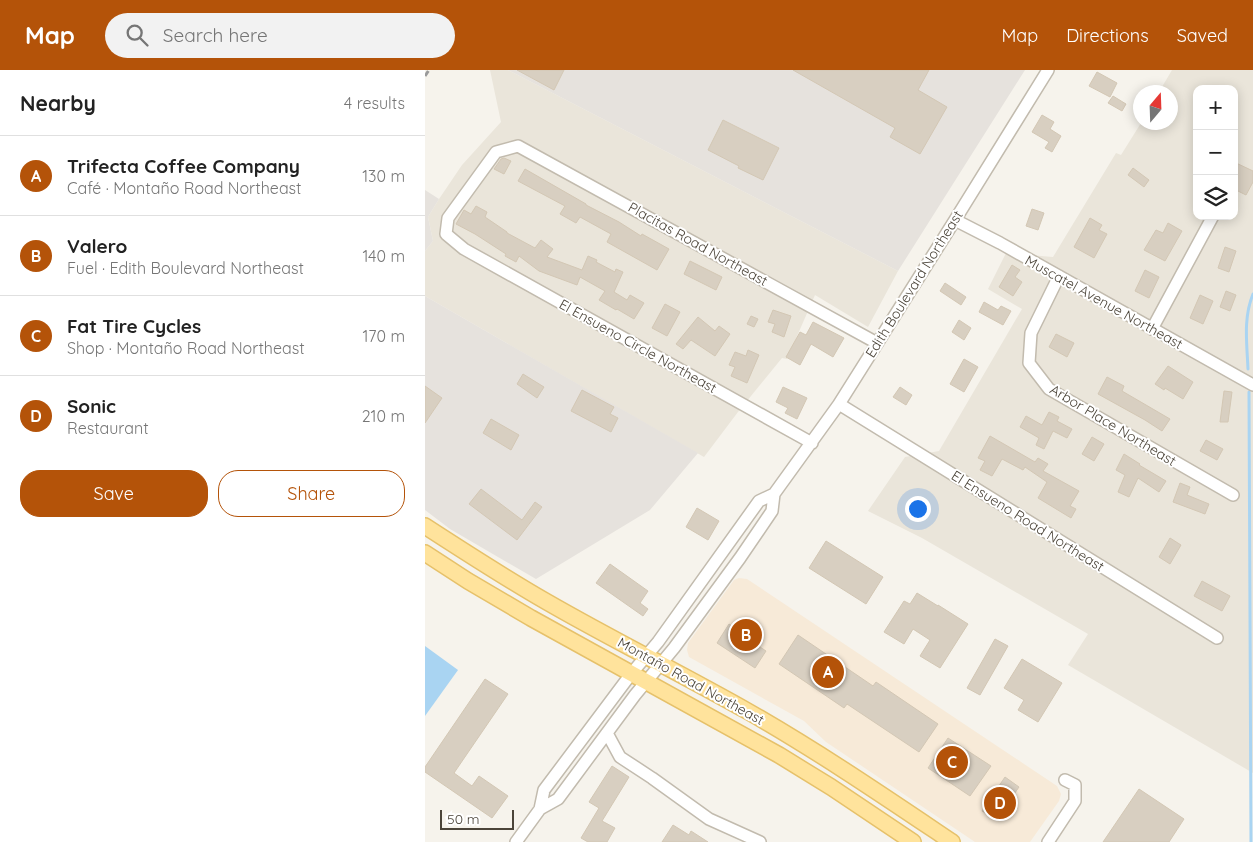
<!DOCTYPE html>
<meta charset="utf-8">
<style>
:root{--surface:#fff;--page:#f2f2f2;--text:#222;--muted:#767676;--line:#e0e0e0;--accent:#b45309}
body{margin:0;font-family:Quicksand,sans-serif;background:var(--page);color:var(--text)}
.controls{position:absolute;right:15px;top:15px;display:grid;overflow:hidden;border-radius:10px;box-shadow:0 2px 12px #0003}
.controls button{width:45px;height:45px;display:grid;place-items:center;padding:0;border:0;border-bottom:1px solid var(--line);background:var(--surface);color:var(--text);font:25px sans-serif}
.compass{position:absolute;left:708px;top:15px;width:45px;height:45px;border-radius:50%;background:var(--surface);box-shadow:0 2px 12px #0003;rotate:19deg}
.scale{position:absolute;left:15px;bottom:12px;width:74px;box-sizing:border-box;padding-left:5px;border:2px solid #4b4439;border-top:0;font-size:14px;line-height:18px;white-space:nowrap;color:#4b4439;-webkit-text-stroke:4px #fff;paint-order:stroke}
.you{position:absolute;left:492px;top:438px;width:18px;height:18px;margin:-12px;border:4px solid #fff;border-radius:50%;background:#1a73e8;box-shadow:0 0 0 8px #1a73e833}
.badge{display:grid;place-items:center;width:32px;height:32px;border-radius:50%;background:var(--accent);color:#fff;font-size:16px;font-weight:700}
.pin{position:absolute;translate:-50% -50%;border:2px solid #fff;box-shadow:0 1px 5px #0006}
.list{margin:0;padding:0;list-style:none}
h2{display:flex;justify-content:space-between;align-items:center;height:65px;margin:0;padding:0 20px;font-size:21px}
h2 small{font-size:16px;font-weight:400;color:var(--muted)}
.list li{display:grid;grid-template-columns:32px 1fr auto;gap:15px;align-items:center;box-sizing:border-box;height:80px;padding:0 20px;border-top:1px solid var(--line)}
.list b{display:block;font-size:19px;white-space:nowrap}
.list p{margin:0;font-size:16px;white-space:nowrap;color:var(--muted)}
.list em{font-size:16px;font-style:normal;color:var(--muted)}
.actions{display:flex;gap:10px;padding:15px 20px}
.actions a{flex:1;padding:11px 0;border:1px solid var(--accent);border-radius:20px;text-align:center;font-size:18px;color:var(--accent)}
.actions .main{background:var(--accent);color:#fff}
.icon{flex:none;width:28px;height:28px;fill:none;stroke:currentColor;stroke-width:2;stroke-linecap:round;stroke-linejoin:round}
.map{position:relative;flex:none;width:828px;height:772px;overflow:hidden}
header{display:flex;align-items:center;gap:30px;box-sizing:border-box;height:70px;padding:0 25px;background:var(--accent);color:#fff}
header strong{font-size:24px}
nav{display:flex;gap:28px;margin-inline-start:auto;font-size:18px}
.search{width:350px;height:45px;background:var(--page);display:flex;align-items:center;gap:12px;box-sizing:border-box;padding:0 18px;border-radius:28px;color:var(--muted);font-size:19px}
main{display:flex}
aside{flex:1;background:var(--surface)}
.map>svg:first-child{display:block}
.residential{fill:#eae5da;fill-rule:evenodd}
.commercial{fill:#f7ead8}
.industrial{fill:#e6e2dd}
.water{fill:#a9d4f2}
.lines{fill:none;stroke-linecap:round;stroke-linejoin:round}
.stream{stroke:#a9d4f2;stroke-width:3}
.building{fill:#d8cfc1;stroke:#d3c7b4}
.minor-casing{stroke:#c2bbae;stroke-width:14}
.major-casing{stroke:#e6c16a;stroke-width:18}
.minor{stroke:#fff;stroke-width:11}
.major{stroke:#ffe39c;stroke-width:15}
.rail{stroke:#9a9a9a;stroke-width:3;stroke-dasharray:6 6;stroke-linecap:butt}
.labels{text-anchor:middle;stroke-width:4;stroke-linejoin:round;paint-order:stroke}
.street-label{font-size:14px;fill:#4b4439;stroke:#fff}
</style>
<header>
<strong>Map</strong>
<div class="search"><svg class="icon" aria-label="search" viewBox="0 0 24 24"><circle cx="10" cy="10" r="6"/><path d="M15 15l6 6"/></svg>Search here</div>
<nav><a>Map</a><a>Directions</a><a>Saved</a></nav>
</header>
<main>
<aside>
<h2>Nearby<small>4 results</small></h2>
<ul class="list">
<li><span class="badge">A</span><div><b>Trifecta Coffee Company</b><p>Café · Montaño Road Northeast</p></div><em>130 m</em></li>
<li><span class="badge">B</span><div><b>Valero</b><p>Fuel · Edith Boulevard Northeast</p></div><em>140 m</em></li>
<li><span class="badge">C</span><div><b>Fat Tire Cycles</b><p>Shop · Montaño Road Northeast</p></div><em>170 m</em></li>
<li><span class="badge">D</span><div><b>Sonic</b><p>Restaurant</p></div><em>210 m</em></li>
</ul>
<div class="actions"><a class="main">Save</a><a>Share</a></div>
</aside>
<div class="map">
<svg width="828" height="772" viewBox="0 0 828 772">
<rect width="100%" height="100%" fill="#f6f3ec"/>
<!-- residential -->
<path class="residential" d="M65 0H83L473 201 443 257 390 225 362 289 357 288 313 342 279 387 0 226V181L8 171 3 147 14 129 37 95 76 52Z
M747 0H828V703L643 595 663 564 497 468 443 441 480 387 514 381 597 239 563 219 581 183 628 187 691 83 696 85 716 53 746 52V22H734ZM772 19H809V146H772Z"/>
<!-- commercial -->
<path class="commercial" d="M314 508 322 509 632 716 636 724 634 731 605 772H550L401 672 379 651 264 587 262 580 263 573 309 510Z"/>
<!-- industrial -->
<path class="industrial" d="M83 0H600L473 201Z
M0 120 14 129 3 147 8 171 0 181Z
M0 226 273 383 225 440 111 509 25 459 0 440Z"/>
<!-- water -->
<path class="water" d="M0 576 33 600 0 646Z"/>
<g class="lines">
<!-- stream -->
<path class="stream" d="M823 299C822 274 818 248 828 224
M824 322 826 772"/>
</g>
<!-- building -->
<path class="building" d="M92 0H139L129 20Z
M368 0H504L493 20 522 37 495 84 465 67 470 58Z
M672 2 692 13 685 27 664 16Z
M688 26 701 34 697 41 683 33Z
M617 45 629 52 625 59 636 66 627 82 620 78 624 72 607 62Z
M298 50 354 78 338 110 313 98 314 96 283 80Z
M79 88 86 91 79 104 69 99 76 89Z
M809 92 828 101V112L821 125 809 119Z
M708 98 724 110 719 117 703 105Z
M100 99 161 134V135L194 152 216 166 217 164 244 179 232 200 182 172 186 164 155 147 151 153 135 144 140 136 93 111Z
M51 136 62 142 60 147 82 162V163L110 178 116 170 128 179 122 187 157 200 163 186 172 190 171 192 190 202 191 199 198 202 189 222 202 230 205 225 219 233 209 249 192 239 191 240 174 230 180 221 155 207 152 215 114 201 94 186 91 192 80 186 81 184 50 164 31 154 39 140 46 144Z
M607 139 619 143 613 160 601 156Z
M665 148 677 155 674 160 682 164 669 188 649 177Z
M743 153 757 161 740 191 719 180 731 160 738 163Z
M800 177 811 181 804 202 793 198Z
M265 191 297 207 291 220 259 204Z
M587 195 595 200 590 207 597 212 588 226 574 217Z
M720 200 734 207 724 228 710 221Z
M520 213 541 227 536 235 515 221Z
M801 221 811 225 805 241 795 237Z
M775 225 788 231 778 254 765 248Z
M559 232 573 240 576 236 586 241 578 255 554 242Z
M240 234 255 242 242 266 227 258Z
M348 240 366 246 359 267 347 262 350 254 343 252Z
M326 246 333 249 329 257 322 254Z
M273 247 290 261 294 256 305 264 290 286 266 270 258 279 251 274Z
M534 250 546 258 539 270 527 262Z
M388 252 419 268 408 287 386 274 375 295 361 287 375 262 381 265Z
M631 264 649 273 642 287 624 277Z
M323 280 334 285 322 313 306 306 310 297 304 295 310 282 321 286Z
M539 289 553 297 539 322 525 314Z
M743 296 768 312 758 329 740 318 739 320 730 314Z
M98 304 119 317 112 328 92 314Z
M682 307 699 316 697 321 745 349 737 361 720 350 673 324Z
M0 316 17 328 0 353Z
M358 317 382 328 372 349 360 343 363 338 351 332Z
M475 317 487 325 481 335 468 327Z
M157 320 189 337 185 344 193 348 186 362 146 341Z
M799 321 807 322 803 352H795Z
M624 342 634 347 632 351 647 359 642 368 628 361 619 379 611 375 614 368 595 357 601 346 617 355Z
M66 349 94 365 86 380 58 363Z
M565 366 610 392 613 388 623 394 618 401 654 421 645 436 651 439 646 448 613 428 622 412 600 397 598 400 577 389 567 406 555 400 560 391 553 388Z
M667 367 679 374 669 391 657 384Z
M781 370 798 379 792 390 775 381Z
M699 384 715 394 714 395 741 411 734 422 713 408 704 427 693 422 700 405 691 400Z
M755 413 765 417 762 425 784 434 780 444 748 432Z
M56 419 97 450 110 432 117 437 92 470 44 434Z
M272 438 294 451 283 470 261 457Z
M745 468 756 475 745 494 734 487Z
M401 471 458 507 441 534 384 498Z
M185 494 223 521 215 533 223 539 218 546 171 513Z
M777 511 805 526 797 541 769 526Z
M492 523 513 536V535L543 554 515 598 495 586 505 570 488 559 479 574 459 562 479 531 485 534Z
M304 554 317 563 320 558 333 567 329 573 341 581 330 598 292 573Z
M373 565 448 616 451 612 513 654 494 682 422 634 419 638 354 594Z
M570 569 583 576 555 625 542 618Z
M597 589 637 613 613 652 593 640 599 630 579 618Z
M60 609 83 624 29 703 47 716 54 706 83 726 67 748 0 702V697Z
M523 668 566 696 545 726 503 698Z
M187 696 204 707 177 751 190 758 182 772H163L156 768 174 738 164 732Z
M580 707 594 717 571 750 557 741Z
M714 719 759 749 744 772H678Z
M248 755 264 765 266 761 283 772H237Z"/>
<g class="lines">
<defs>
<path id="minor" d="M530 150 575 173 828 315
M634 206 606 263 604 293 624 319 808 425
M727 259 788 146
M414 334 792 568
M387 373 39 179 21 164 23 148 71 82 93 76 452 273
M182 663 195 687 227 708 284 749 335 772
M115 739 119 720 206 604 233 572 334 431 349 424 414 334 530 150 623 0
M91 772 115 739 133 729 210 625 249 578 315 488 347 441 349 424
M623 772 650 731V715L640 710"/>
<path id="major" d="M0 456C40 482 80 508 122 532 188 570 257 604 324 642 394 682 460 727 527 772
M0 483 43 511 106 548 354 685 406 717 488 772"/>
</defs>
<!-- minor casing -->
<use href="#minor" class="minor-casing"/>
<!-- major casing -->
<use href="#major" class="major-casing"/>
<!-- minor -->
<use href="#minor" class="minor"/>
<!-- major -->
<use href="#major" class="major"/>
<!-- rail -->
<path class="rail" d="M0 6 4 0"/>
</g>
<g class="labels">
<!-- street labels -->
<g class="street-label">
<text transform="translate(273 174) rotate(29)" y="5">Placitas Road Northeast</text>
<text transform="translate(489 214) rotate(-58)" y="5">Edith Boulevard Northeast</text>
<text transform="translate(679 232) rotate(29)" y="5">Muscatel Avenue Northeast</text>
<text transform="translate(213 276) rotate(29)" y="5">El Ensueno Circle Northeast</text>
<text transform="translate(688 355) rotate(31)" y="5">Arbor Place Northeast</text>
<text transform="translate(603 451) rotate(32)" y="5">El Ensueno Road Northeast</text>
<text transform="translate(266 611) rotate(29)" y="5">Montaño Road Northeast</text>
</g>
</g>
</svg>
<div class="controls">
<button>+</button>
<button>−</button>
<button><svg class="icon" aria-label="layers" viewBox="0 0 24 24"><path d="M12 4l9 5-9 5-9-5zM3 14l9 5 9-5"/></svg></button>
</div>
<svg class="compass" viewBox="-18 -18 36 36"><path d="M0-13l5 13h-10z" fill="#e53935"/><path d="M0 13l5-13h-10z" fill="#767676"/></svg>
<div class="scale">50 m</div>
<div class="you"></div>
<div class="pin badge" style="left:403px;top:602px">A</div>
<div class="pin badge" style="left:321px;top:565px">B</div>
<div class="pin badge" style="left:527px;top:692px">C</div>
<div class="pin badge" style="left:575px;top:733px">D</div>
</div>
</main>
